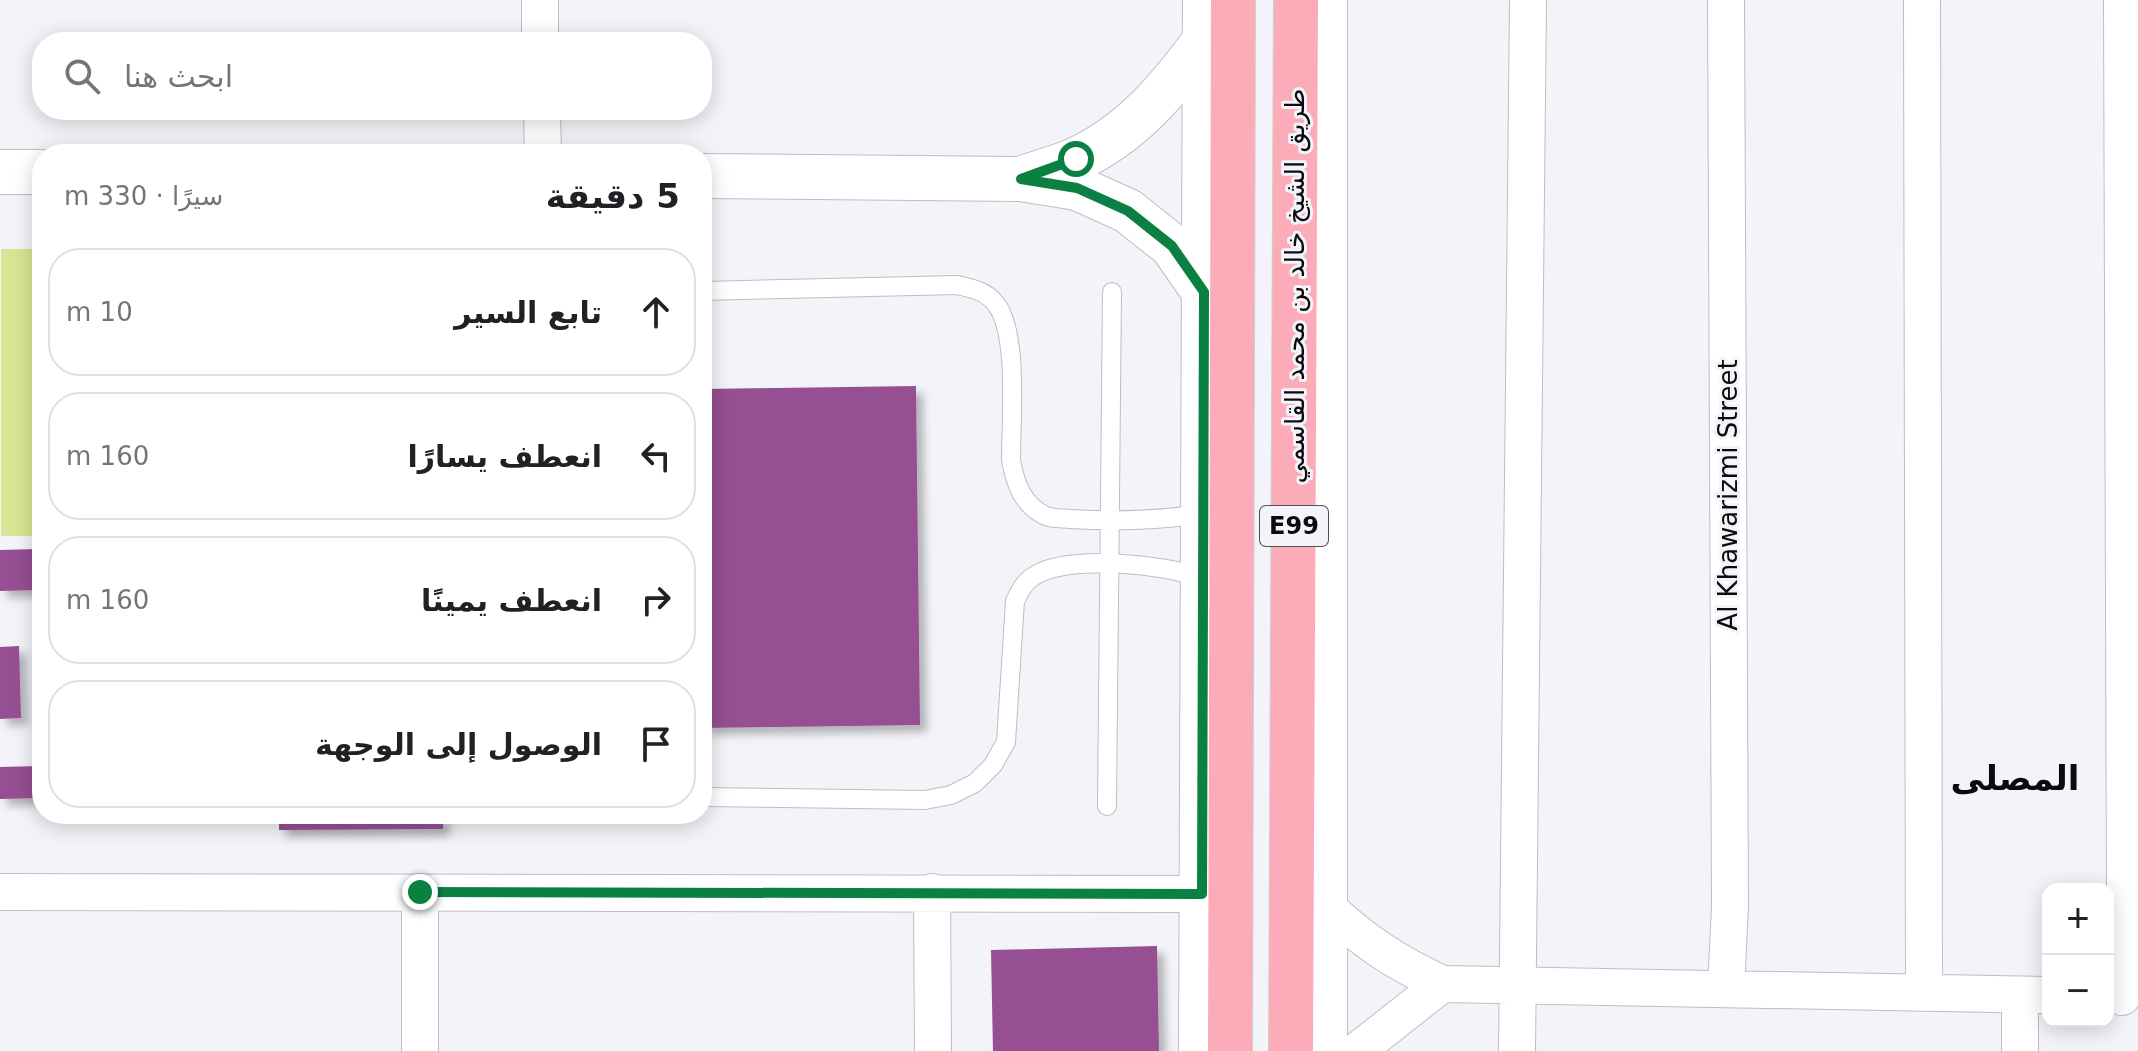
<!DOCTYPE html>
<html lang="ar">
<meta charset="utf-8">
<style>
:root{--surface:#fff;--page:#f2f2f2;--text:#202124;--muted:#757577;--line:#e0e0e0}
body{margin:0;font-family:"DejaVu Sans","Noto Sans Arabic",sans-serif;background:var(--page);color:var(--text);direction:rtl}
.controls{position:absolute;right:24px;bottom:24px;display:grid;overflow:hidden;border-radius:16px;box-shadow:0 4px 20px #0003}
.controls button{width:72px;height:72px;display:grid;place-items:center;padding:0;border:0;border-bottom:2px solid var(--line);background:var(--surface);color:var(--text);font:40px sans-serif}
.stop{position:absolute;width:24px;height:24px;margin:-18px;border:6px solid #0b8043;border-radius:50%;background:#fff}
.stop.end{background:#0b8043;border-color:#fff;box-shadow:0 2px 8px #0008}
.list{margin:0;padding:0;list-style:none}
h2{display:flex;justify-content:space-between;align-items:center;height:104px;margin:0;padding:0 32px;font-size:34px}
h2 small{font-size:26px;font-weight:400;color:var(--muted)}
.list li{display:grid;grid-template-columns:52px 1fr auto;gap:24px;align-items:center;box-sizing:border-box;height:128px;margin:0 16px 16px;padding:0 16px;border:2px solid var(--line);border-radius:32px}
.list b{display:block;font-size:30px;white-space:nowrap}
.list em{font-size:26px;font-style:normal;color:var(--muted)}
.icon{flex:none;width:44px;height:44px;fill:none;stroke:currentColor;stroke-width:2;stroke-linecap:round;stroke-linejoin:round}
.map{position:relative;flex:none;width:2138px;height:1051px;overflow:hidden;direction:ltr}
.search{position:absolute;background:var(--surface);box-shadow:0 4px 20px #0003;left:32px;top:32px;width:680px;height:88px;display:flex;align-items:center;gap:20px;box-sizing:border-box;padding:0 28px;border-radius:32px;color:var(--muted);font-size:30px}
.panel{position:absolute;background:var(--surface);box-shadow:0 4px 20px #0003;left:32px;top:144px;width:680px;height:680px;border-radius:32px;direction:rtl}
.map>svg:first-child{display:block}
.green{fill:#d9e593}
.building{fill:#974f93;filter:url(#shadow)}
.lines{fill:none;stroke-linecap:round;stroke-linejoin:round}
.service-casing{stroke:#bdbec3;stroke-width:20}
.minor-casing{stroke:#bdbec3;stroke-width:38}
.tertiary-casing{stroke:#bdbec3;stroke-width:46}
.trunk-casing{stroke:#cececf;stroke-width:46}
.service{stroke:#fff;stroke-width:18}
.minor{stroke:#fff;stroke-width:36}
.tertiary{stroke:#fff;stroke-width:44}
.trunk{stroke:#fcacb8;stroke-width:44}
.route{stroke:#0b8043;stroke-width:10}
.labels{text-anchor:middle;stroke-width:6;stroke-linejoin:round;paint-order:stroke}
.shield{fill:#f3f4f9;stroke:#515154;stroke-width:2}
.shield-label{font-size:24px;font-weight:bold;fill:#0b0b0d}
.street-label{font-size:26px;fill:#0b0b0d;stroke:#f3f4f9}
.district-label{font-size:34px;font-weight:bold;fill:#0b0b0d;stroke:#f3f4f9}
</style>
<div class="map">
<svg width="2138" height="1051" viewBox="0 0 2138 1051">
<defs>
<filter id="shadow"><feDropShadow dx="7" dy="7" stdDeviation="4" flood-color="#0004"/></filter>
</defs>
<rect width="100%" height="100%" fill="#f3f4f9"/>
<!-- green -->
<path class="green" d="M1 249H42V536H1Z"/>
<!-- building -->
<path class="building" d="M916 386 920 725 702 728V389Z
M38 549 39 590 0 591V550Z
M19 646 21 718 0 719V647Z
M42 766V798L0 799V767Z
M279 814H443V829L279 830Z
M1157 946 1159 1051H993L991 950Z"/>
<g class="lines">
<defs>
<path id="service" d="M702 291 957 285C971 288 986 291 995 303 1019 330 1011 422 1011 460 1015 483 1023 506 1046 516 1053 519 1063 518 1071 519 1115 522 1159 520 1203 514
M702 797 925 800 951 795 975 783 993 765 1006 742 1015 601C1020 591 1024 582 1034 576 1068 554 1164 564 1201 578
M1107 806 1112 292"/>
<path id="minor" d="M540 0V42
M1922 0 1924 993
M2122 0 2125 904 2122 997
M542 110 543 154
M0 892 1202 894
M420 892V1051
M932 892 933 1051
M1324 904C1363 941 1393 961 1442 984L2048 995
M1726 989 1730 906 1726 0
M1357 1051 1442 984
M1517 1051 1528 0
M2020 1051V995"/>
<path id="tertiary" d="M0 172H42
M702 176 1021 179 1077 188 1128 211 1172 246 1204 292
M1023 178C1040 172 1059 167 1075 160 1132 134 1169 89 1205 40
M1201 1051 1205 0
M1325 1051V0"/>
<path id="trunk" d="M1230 1051 1233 0
M1291 1051 1296 0"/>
</defs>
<!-- service casing -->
<use href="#service" class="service-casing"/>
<!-- minor casing -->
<use href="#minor" class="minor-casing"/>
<!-- tertiary casing -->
<use href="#tertiary" class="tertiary-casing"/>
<!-- trunk casing -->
<use href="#trunk" class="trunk-casing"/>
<!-- service -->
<use href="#service" class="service"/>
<!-- minor -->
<use href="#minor" class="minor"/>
<!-- tertiary -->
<use href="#tertiary" class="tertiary"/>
<!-- trunk -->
<use href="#trunk" class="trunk"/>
</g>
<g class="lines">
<!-- route -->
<path class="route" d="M420 892 1202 894 1204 292 1172 246 1128 211 1077 188 1021 179 1076 159"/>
</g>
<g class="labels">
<!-- shield labels -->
<rect class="shield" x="1260" y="506" width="68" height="40" rx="6"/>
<g class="shield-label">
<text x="1294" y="534">E99</text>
</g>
<!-- street labels -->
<g class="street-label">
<text transform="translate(1295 286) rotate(-90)" y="9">طريق الشيخ خالد بن محمد القاسمي</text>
<text transform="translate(1728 495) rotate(-90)" y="9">Al Khawarizmi Street</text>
</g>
<!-- district labels -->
<g class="district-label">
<text x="2015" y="790">المصلى</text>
</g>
</g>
</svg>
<div class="controls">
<button>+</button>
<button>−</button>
</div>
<div class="stop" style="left:1076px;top:159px"></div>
<div class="stop end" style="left:420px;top:892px"></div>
<div class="search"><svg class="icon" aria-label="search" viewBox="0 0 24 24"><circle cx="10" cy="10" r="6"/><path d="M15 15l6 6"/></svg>ابحث هنا</div>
<section class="panel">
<h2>5 دقيقة<small>سيرًا · 330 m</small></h2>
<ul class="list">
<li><svg class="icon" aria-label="ahead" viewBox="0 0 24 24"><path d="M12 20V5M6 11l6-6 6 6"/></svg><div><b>تابع السير</b></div><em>10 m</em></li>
<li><svg class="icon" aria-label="left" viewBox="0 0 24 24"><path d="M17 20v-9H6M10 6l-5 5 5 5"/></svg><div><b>انعطف يسارًا</b></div><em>160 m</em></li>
<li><svg class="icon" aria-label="right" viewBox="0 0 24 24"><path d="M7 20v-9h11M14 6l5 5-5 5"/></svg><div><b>انعطف يمينًا</b></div><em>160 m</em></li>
<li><svg class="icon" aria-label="arrive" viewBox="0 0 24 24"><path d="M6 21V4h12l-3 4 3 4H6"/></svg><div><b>الوصول إلى الوجهة</b></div></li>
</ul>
</section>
</div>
